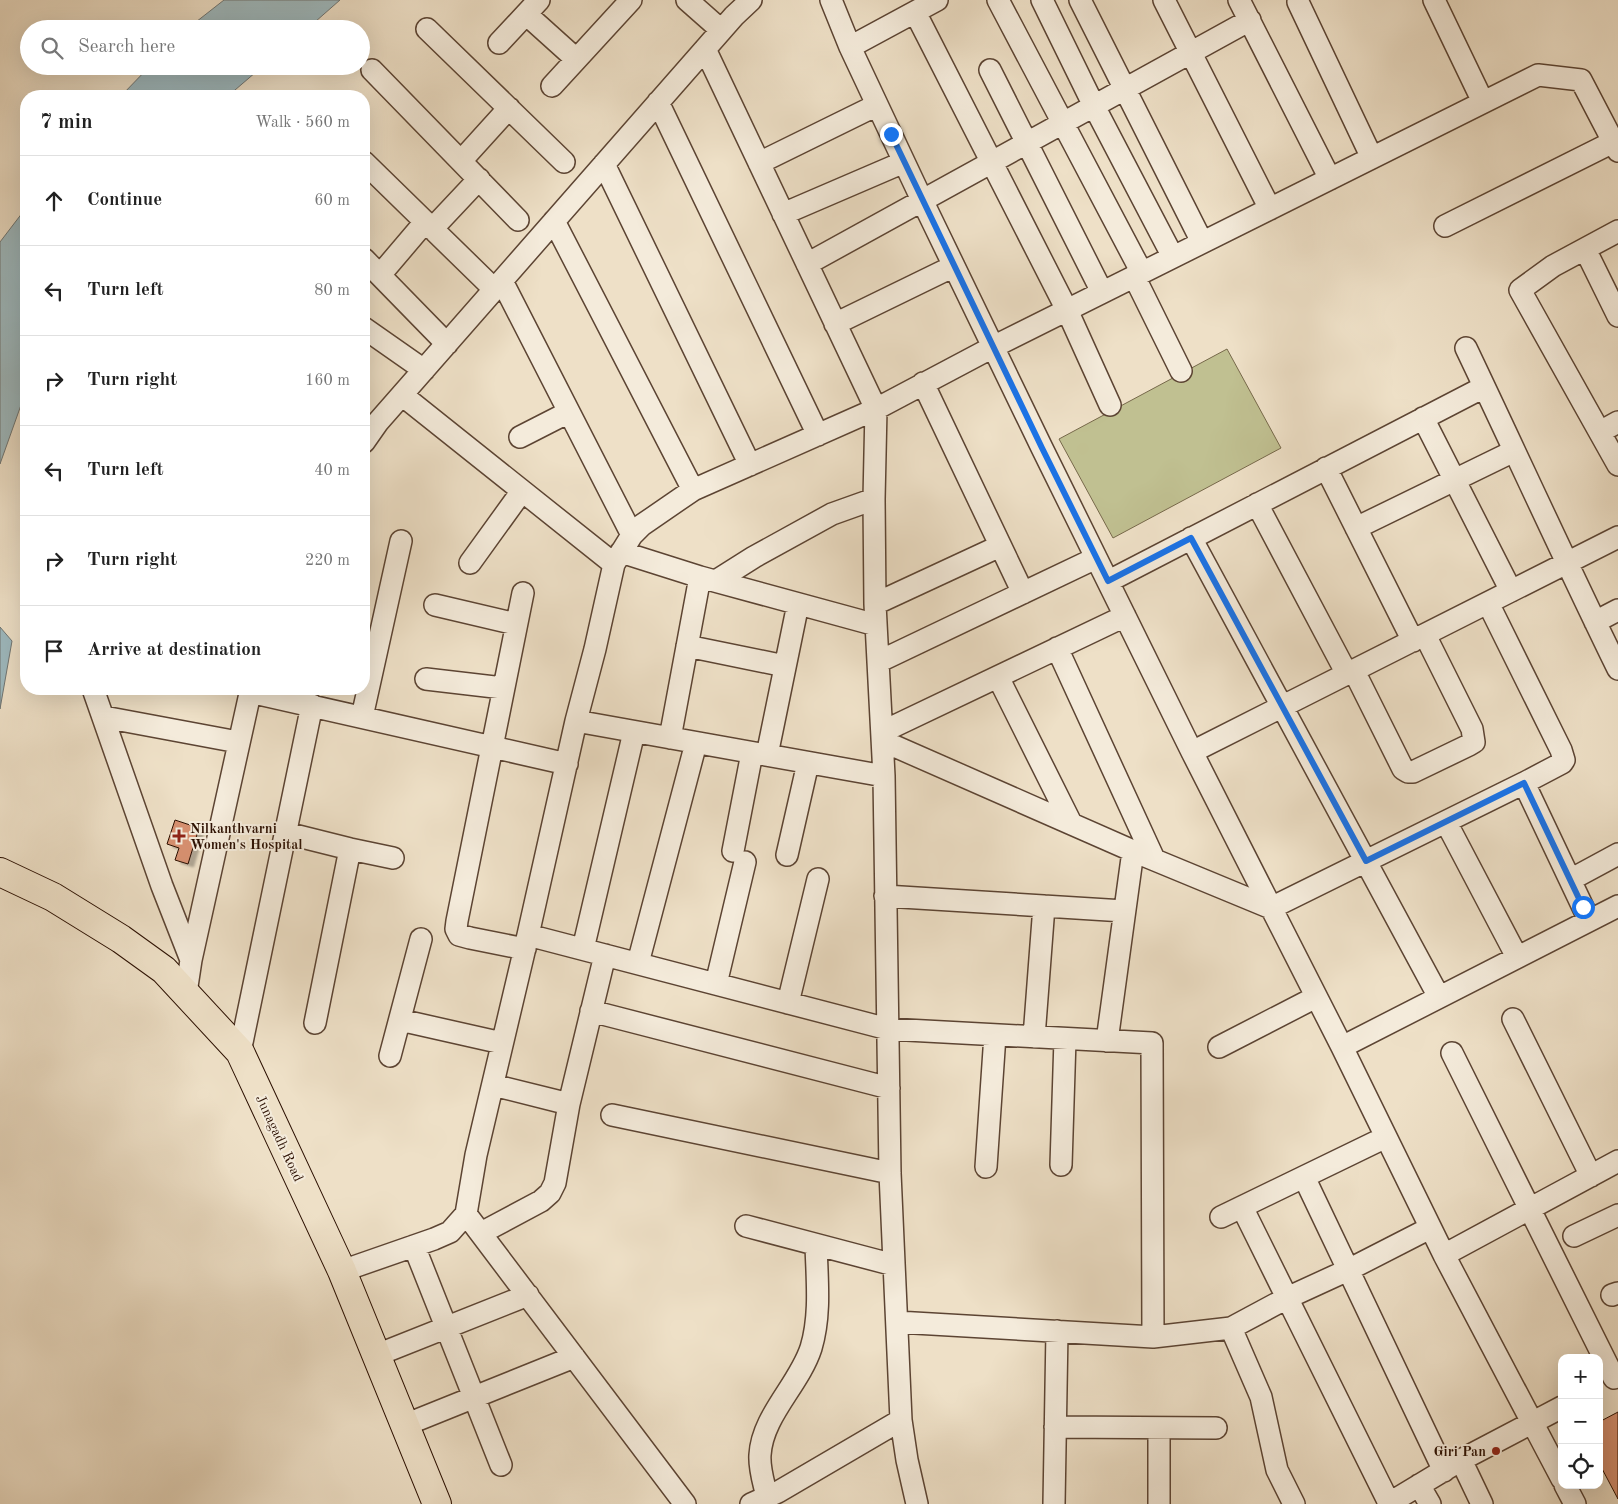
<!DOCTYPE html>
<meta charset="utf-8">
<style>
:root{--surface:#fff;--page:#f6f6f6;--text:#222;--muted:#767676;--line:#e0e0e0}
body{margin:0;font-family:"Old Standard TT",serif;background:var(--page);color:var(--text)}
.controls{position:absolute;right:15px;bottom:15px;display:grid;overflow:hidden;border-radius:10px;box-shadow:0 5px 20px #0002}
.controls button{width:45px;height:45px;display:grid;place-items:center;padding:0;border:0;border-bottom:1px solid var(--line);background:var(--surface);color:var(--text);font:25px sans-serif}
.stop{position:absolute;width:15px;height:15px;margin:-11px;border:4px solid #1a73e8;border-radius:50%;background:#fff}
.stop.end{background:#1a73e8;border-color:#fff;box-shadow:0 1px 5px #0008}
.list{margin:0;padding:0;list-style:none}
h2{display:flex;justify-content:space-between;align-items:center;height:65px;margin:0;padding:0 20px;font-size:21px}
h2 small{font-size:16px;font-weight:400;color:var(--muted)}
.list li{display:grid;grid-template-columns:32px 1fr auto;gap:15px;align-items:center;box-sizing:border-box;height:90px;padding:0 20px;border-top:1px solid var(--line)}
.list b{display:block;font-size:19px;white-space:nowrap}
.list em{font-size:16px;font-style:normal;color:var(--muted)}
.icon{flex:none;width:28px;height:28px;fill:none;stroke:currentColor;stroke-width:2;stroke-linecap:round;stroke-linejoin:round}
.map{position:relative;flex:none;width:1618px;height:1504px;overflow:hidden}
.search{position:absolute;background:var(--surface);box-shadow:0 5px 20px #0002;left:20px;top:20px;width:350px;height:55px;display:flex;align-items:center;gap:12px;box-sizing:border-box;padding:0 18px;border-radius:28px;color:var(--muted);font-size:19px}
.panel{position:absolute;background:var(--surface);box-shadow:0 5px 20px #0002;left:20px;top:90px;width:350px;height:605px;border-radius:20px}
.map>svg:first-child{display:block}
.green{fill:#c0c091;stroke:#76684a}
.water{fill:#9ebac0;stroke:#707674}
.building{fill:#d7906f;stroke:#2c1002;filter:url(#shadow)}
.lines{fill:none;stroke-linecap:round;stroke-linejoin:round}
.minor-casing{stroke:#5c4433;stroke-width:24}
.major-casing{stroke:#2c1002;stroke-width:30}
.minor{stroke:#f4ebdb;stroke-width:21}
.major{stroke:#eee0c7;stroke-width:28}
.route{stroke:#1a73e8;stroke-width:6}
.poi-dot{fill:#8f2418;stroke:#f4ebdb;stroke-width:2}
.labels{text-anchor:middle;stroke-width:4;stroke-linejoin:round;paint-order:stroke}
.poi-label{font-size:14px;font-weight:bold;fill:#2c1002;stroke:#f4ebdb;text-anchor:start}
.street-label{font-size:14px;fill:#2c1002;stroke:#f4ebdb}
</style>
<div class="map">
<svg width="1618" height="1504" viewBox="0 0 1618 1504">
<defs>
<filter id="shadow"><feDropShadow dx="5.5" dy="3" stdDeviation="1" flood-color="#0004"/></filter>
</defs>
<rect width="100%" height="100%" fill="#eee0c7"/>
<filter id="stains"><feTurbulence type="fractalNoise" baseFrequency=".004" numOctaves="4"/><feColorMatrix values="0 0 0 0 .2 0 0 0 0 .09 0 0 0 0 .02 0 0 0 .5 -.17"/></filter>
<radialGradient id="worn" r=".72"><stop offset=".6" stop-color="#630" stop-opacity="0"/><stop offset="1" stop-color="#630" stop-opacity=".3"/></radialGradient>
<!-- green -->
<path class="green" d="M1227 349 1281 448 1113 538 1059 439Z"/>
<!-- water -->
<path class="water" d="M224 0H340L307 29H187Z
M150 66H263L228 96H121Z
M26 208V391L0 464V242Z
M0 627 12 641 0 709Z"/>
<!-- building -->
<path class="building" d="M175 820 199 828 188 864 175 860 179 848 167 844Z
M1618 1412V1499L1599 1463V1422Z"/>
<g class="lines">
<defs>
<path id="minor" d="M687 0 721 30
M831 0 850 47 922 200 1042 448 1192 752 1342 1047 1444 1255 1562 1479
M998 0 1142 273
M1042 0 1094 106 1173 257
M1080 0 1202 242
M1164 0 1270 209
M1239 0 1330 179
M1434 0 1483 102
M1298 2 1372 158
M915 12 1067 310 1110 405
M526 14 576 59
M427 29 564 162
M499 43 539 0
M850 47 937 0
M705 49 876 409 874 499 875 604 884 776 890 1173 901 1420 907 1460 917 1504
M372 70 518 220
M990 70 1102 292
M552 86 631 0
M658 102 818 435
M461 161 509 108
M364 162 494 289
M759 163 877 105
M604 164 750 465
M783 214 904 162
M554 221 693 490
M1445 226 1613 142
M432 229 479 179
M1618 231 1553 266 1520 290 1618 465
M1585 249 1618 316
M364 259 447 344
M807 264 1250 20
M380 275 425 222
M1134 276 1181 371
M502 281 632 535
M835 324 954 266
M364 328 424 370
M1466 348C1517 455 1566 563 1618 669
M923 383 1023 593
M402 395 614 564
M1423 418 1511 591
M1600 432 1618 422
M520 437 569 412
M364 442 378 422 734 16 751 0
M1326 468 1413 641
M1257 504 1347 674
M1356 528 1514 451
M1191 538 1439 997
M621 552 700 577 876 625
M470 563 522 491
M716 581 754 557 832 514 874 499
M1109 581 1484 387
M523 593 457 921 456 929 459 935 470 938 525 949
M875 604 1000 546
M435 605 516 624
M1595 622 1618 610
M687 646 785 666
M1057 648 1154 859
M878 662 1096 558
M1354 671 1403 769 1408 772H1413L1469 745 1474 742 1472 729 1425 635
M998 677 1071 823
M426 679 503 688
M93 689 162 886 191 960
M250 692 567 764
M104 717 238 742
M362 717 401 541
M576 721 884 776
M882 732 1125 616
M670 738 700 577
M883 741 1133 851 1271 908 1524 783 1562 763 1564 760 1561 750 1488 603
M1192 752 1618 537
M767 755 798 604
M1524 783 1589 920
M1446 822 1517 957
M286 833 350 849 393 858
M733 851 752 753
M787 855 808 763
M1570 880 1618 854
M885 896 1124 911
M528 935 888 1029 1152 1043 1153 1337
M583 949 634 732
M638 963 696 743
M716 984 745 862
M186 993 191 960 251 689
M788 1003 818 879
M591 1011 889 1088
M1513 1019 1591 1176
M400 1020 502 1043
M315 1023 350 849
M1034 1037 1044 906
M1107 1041 1133 851
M1219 1047 1316 997
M1342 1047 1618 906
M240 1052 312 705
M1452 1053 1614 1378
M390 1056 421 939
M493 1085 569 1104
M612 1115 890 1173
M1061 1165 1065 1039
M986 1167 995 1035
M1304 1177 1444 1471
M1242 1207 1389 1503
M466 1214 685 1504
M1221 1217 1386 1137
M746 1226 894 1265
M481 1233 541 1201 550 1193 555 1183 569 1104 605 955
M1574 1236 1618 1215
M414 1246 501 1465
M1444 1255 1618 1161
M342 1271 434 1239 450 1232 466 1214 476 1155 528 935 576 721 595 649 614 564 632 535 642 525 693 490 876 409 993 347 1538 75 1581 80 1618 151
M1612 1295 1618 1293
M897 1322 1153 1337 1231 1328 1287 1298 1348 1270 1430 1228
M1231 1328 1261 1397 1277 1470 1294 1504
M377 1355 528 1295
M405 1425 574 1357
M1055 1427 1216 1428
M1159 1428V1504
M1461 1460 1482 1504
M1419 1485 1430 1504
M1565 1485 1575 1504
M767 1497C764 1483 759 1469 760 1455 762 1416 799 1385 811 1348 821 1315 817 1279 816 1245
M751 1504 778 1492 901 1420
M1054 1504 1057 1331
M1388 1504 1461 1460 1562 1407"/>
<path id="major" d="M0 872 53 897 121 939 164 970 240 1052 342 1271 437 1504"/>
</defs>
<!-- minor casing -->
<use href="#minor" class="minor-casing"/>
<!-- major casing -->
<use href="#major" class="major-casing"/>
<!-- minor -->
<use href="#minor" class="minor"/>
<!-- major -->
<use href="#major" class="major"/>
</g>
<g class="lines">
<!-- route -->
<path class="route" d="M891 134 1042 448 1108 581 1191 538 1366 861 1524 783 1583 907"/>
</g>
<!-- markers -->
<g class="poi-dot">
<path d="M176.5 828.5h5v5h5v5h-5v5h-5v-5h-5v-5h5z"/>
<circle cx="1496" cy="1451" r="5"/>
</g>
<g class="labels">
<!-- poi labels -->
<g class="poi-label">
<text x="190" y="833">Nilkanthvarni<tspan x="190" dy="16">Women's Hospital</tspan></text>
<text x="1486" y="1456" text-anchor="end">Giri Pan</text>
</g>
<!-- street labels -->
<g class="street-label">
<text transform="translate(280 1138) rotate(65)" y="5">Junagadh Road</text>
</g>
</g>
<rect width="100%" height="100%" filter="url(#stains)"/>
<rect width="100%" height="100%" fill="url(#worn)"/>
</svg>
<div class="controls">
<button>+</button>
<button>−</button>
<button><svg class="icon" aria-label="locate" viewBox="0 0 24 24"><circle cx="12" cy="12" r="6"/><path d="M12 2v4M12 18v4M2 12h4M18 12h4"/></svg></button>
</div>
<div class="stop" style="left:1583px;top:907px"></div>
<div class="stop end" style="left:891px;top:134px"></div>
<div class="search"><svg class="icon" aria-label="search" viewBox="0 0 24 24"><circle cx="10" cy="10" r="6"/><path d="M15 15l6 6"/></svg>Search here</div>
<section class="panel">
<h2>7 min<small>Walk · 560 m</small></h2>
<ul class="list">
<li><svg class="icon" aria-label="ahead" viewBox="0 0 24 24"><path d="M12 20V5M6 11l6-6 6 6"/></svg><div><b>Continue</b></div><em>60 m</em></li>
<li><svg class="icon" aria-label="left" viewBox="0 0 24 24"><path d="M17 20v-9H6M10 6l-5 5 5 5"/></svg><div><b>Turn left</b></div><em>80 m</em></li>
<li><svg class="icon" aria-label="right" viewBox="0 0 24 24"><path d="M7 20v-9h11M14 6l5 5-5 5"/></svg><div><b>Turn right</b></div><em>160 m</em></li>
<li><svg class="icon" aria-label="left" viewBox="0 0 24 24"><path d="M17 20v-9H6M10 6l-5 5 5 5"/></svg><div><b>Turn left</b></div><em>40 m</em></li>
<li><svg class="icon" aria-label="right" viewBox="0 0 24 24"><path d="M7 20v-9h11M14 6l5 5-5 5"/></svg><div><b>Turn right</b></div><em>220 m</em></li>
<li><svg class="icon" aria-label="arrive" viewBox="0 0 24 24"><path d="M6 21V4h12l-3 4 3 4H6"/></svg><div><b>Arrive at destination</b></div></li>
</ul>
</section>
</div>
